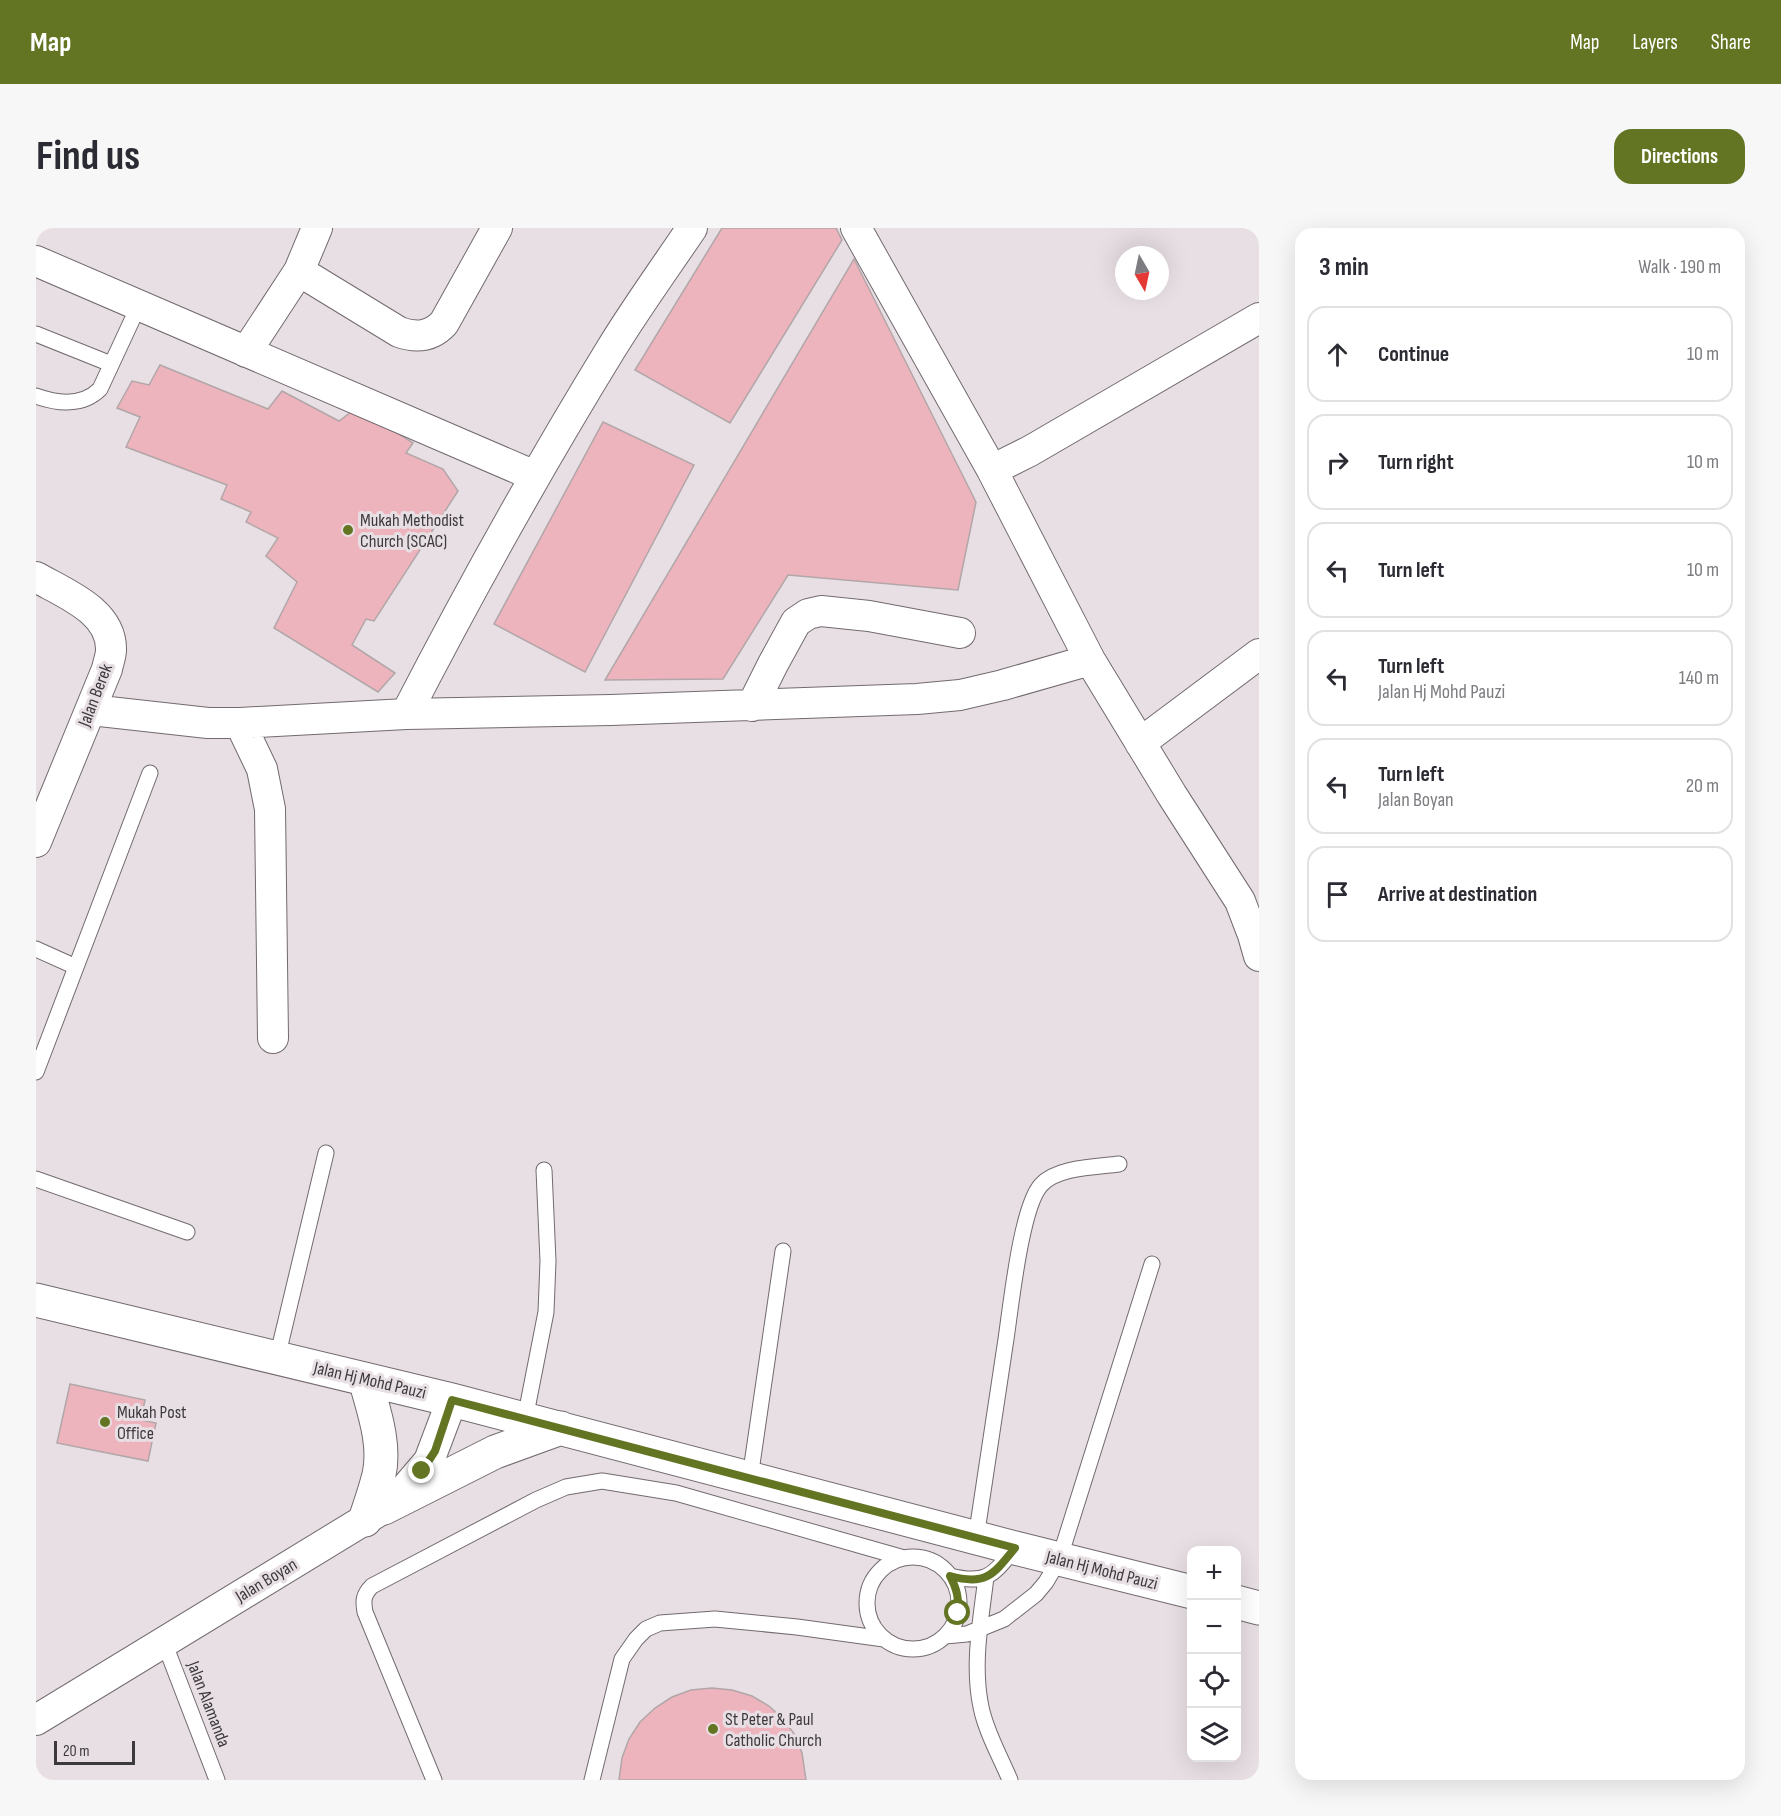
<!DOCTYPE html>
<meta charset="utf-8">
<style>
:root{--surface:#fff;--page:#f7f7f7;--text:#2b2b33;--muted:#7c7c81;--line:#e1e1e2;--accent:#637523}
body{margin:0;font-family:"Sofia Sans Condensed",sans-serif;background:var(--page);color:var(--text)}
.controls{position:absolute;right:18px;bottom:18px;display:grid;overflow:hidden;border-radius:12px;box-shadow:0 6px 24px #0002}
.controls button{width:54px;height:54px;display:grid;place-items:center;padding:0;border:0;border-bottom:2px solid var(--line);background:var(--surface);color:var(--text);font:30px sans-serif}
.compass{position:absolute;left:1079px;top:18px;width:54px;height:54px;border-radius:50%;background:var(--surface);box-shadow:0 6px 24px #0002;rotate:171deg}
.scale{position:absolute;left:18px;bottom:15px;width:81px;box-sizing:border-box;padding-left:6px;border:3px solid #3d3a3c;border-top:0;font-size:16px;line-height:21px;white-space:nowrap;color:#3d3a3c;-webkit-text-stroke:4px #e8dfe4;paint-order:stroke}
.stop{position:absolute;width:18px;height:18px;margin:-14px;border:4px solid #637523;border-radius:50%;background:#fff}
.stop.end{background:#637523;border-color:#fff;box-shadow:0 2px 6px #0008}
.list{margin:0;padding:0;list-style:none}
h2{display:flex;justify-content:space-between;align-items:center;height:78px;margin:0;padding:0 24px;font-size:26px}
h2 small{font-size:20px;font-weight:400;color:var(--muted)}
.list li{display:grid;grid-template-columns:39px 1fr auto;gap:18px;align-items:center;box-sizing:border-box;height:96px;margin:0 12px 12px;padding:0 12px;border:2px solid var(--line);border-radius:18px}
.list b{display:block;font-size:22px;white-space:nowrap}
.list p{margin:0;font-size:20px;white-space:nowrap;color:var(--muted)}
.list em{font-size:20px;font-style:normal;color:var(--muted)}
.icon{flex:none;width:33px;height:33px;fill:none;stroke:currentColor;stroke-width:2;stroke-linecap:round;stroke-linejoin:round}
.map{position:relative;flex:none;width:1223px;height:1552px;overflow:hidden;border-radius:18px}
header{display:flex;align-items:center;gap:36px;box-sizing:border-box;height:84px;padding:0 30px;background:var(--accent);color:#fff}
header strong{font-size:28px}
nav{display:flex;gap:33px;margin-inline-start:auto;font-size:21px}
.intro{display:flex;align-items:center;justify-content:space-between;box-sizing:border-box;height:144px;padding:0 36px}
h1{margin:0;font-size:42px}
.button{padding:15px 27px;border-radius:18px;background:var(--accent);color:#fff;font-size:21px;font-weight:700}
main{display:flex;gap:36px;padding:0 36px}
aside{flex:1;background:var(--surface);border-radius:18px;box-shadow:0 6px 24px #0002}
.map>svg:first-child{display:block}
.building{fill:#eeb4bd;stroke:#b1a6a8;stroke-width:1.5}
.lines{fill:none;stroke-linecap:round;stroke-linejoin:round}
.service-casing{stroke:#726a6f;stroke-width:17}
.minor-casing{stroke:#726a6f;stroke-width:32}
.tertiary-casing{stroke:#726a6f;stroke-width:35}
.service{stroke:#fff;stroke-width:15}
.minor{stroke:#fff;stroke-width:30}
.tertiary{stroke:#fff;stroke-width:33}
.route{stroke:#637523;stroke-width:8}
.poi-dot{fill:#637523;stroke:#e8dfe4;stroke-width:2}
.labels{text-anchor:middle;stroke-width:6;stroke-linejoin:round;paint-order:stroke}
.poi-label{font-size:18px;fill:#3d3a3c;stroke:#e8dfe4;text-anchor:start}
.street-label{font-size:18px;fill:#3d3a3c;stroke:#e8dfe4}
</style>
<header>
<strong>Map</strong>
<nav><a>Map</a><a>Layers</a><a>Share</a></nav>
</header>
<div class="intro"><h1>Find us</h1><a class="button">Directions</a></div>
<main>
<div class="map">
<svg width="1223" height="1552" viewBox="0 0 1223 1552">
<rect width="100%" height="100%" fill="#e8dfe4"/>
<!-- building -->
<path class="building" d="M686 0H800L806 12 694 195 599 142Z
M818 31 940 274 922 362 752 347 687 451 569 452Z
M124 137 232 181 246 163 303 193 315 184 340 191 377 215 370 225 407 241 422 263 338 393 330 391 316 417 359 445 342 464 238 400 261 354 230 328 242 310 210 294 215 284 185 271 191 257 90 219 104 189 81 180 96 153 113 157Z
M567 194 658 237 549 444 458 396Z
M34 1156 109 1172 105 1192 120 1195 112 1233 21 1215Z
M676 1460 696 1462 716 1468 733 1478 748 1492 759 1507 766 1525 770 1552H583L586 1530 593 1511 604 1494 619 1480 636 1469 655 1462Z"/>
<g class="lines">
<defs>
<path id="service" d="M0 106 75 136
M0 168C22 176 47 178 64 161L103 77
M0 721 40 739
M0 844 114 545
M0 951 151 1004
M241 1130 290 925
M489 1191 510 1084 512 1033 508 942
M714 1250 747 1023
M940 1310C950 1244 960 1178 970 1111 975 1078 985 979 1005 957 1021 939 1061 939 1083 936
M831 1375a46 46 0 1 1 92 0a46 46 0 1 1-92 0Z
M914 1348C951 1357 957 1347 979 1320
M950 1349C945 1392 936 1436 945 1479 950 1504 964 1528 974 1552
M909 1408 931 1406 968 1391 1000 1366 1010 1354 1023 1332 1116 1036
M128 1414 181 1552
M398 1552 329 1384C327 1373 327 1367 336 1358L500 1272 530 1259 566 1253 640 1265 868 1330
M556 1552 586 1431 600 1411 610 1401 624 1395 679 1391 761 1399 848 1411"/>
<path id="minor" d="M820 0 956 242 1054 432 1136 567 1204 673 1217 707 1223 728
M0 33 499 248
M263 43 363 104C380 110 395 109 408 95L461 0
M210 124 263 43 281 0
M956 242 994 223 1223 90
M0 349C28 365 76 383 75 422 75 428 72 435 71 441L0 614
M716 478 737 436 760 394 772 386 785 383 833 388 924 405
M55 482 172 495H204L370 486 575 482 881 471 924 467 967 457 1054 432
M370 486C434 362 502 240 575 121 600 80 629 40 656 0
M204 495 226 541 234 581 237 810
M1104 515 1223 426
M0 1492 348 1280 364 1267 393 1233 416 1172"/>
<path id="tertiary" d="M0 1072 416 1172 979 1320 1156 1364
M329 1151C337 1181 350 1215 343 1247 339 1263 334 1277 329 1292
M348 1280 459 1224 525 1200
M1200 1374 1223 1380"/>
</defs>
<!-- service casing -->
<use href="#service" class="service-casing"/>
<!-- minor casing -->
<use href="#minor" class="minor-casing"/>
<!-- tertiary casing -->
<use href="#tertiary" class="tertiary-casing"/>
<!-- service -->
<use href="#service" class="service"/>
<!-- minor -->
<use href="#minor" class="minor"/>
<!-- tertiary -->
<use href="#tertiary" class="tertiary"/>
</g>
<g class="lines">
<!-- route -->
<path class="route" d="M386 1243 399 1223 416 1172 979 1320C957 1347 950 1358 914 1348 921 1361 923 1371 922 1385"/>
</g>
<!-- markers -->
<g class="poi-dot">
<circle cx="312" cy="302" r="6"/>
<circle cx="69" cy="1194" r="6"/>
<circle cx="677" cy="1501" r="6"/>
</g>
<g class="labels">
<!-- poi labels -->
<g class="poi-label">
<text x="324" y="298">Mukah Methodist<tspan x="324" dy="21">Church (SCAC)</tspan></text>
<text x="81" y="1190">Mukah Post<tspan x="81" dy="21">Office</tspan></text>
<text x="689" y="1497">St Peter &amp; Paul<tspan x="689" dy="21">Catholic Church</tspan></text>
</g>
<!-- street labels -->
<g class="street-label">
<text transform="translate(59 467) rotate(-69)" y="6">Jalan Berek</text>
<text transform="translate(334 1152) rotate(13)" y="6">Jalan Hj Mohd Pauzi</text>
<text transform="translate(1066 1342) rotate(14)" y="6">Jalan Hj Mohd Pauzi</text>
<text transform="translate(230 1352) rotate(-31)" y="6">Jalan Boyan</text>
<text transform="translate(173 1476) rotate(69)" y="6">Jalan Alamanda</text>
</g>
</g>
</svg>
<div class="controls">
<button>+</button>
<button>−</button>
<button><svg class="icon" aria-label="locate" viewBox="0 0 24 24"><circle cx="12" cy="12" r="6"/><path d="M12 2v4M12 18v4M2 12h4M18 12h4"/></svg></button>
<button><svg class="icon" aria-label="layers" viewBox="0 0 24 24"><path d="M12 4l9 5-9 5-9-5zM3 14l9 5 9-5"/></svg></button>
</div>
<svg class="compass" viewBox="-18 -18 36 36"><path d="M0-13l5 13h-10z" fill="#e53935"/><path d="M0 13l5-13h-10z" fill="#7c7c81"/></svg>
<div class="scale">20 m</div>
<div class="stop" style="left:922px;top:1385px"></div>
<div class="stop end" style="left:386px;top:1243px"></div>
</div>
<aside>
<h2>3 min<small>Walk · 190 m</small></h2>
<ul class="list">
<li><svg class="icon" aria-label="ahead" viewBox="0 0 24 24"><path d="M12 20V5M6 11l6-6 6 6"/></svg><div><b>Continue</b></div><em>10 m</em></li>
<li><svg class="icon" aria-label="right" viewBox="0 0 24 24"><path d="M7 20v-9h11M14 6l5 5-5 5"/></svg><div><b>Turn right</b></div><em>10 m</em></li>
<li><svg class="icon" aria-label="left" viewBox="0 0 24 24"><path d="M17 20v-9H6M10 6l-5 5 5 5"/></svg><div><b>Turn left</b></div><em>10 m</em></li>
<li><svg class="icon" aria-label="left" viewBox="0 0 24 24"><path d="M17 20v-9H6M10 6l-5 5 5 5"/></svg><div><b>Turn left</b><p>Jalan Hj Mohd Pauzi</p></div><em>140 m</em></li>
<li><svg class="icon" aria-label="left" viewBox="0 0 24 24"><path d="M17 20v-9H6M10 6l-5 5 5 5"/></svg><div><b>Turn left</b><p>Jalan Boyan</p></div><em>20 m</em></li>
<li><svg class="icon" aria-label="arrive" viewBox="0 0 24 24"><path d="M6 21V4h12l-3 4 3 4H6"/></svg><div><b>Arrive at destination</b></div></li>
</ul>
</aside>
</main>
